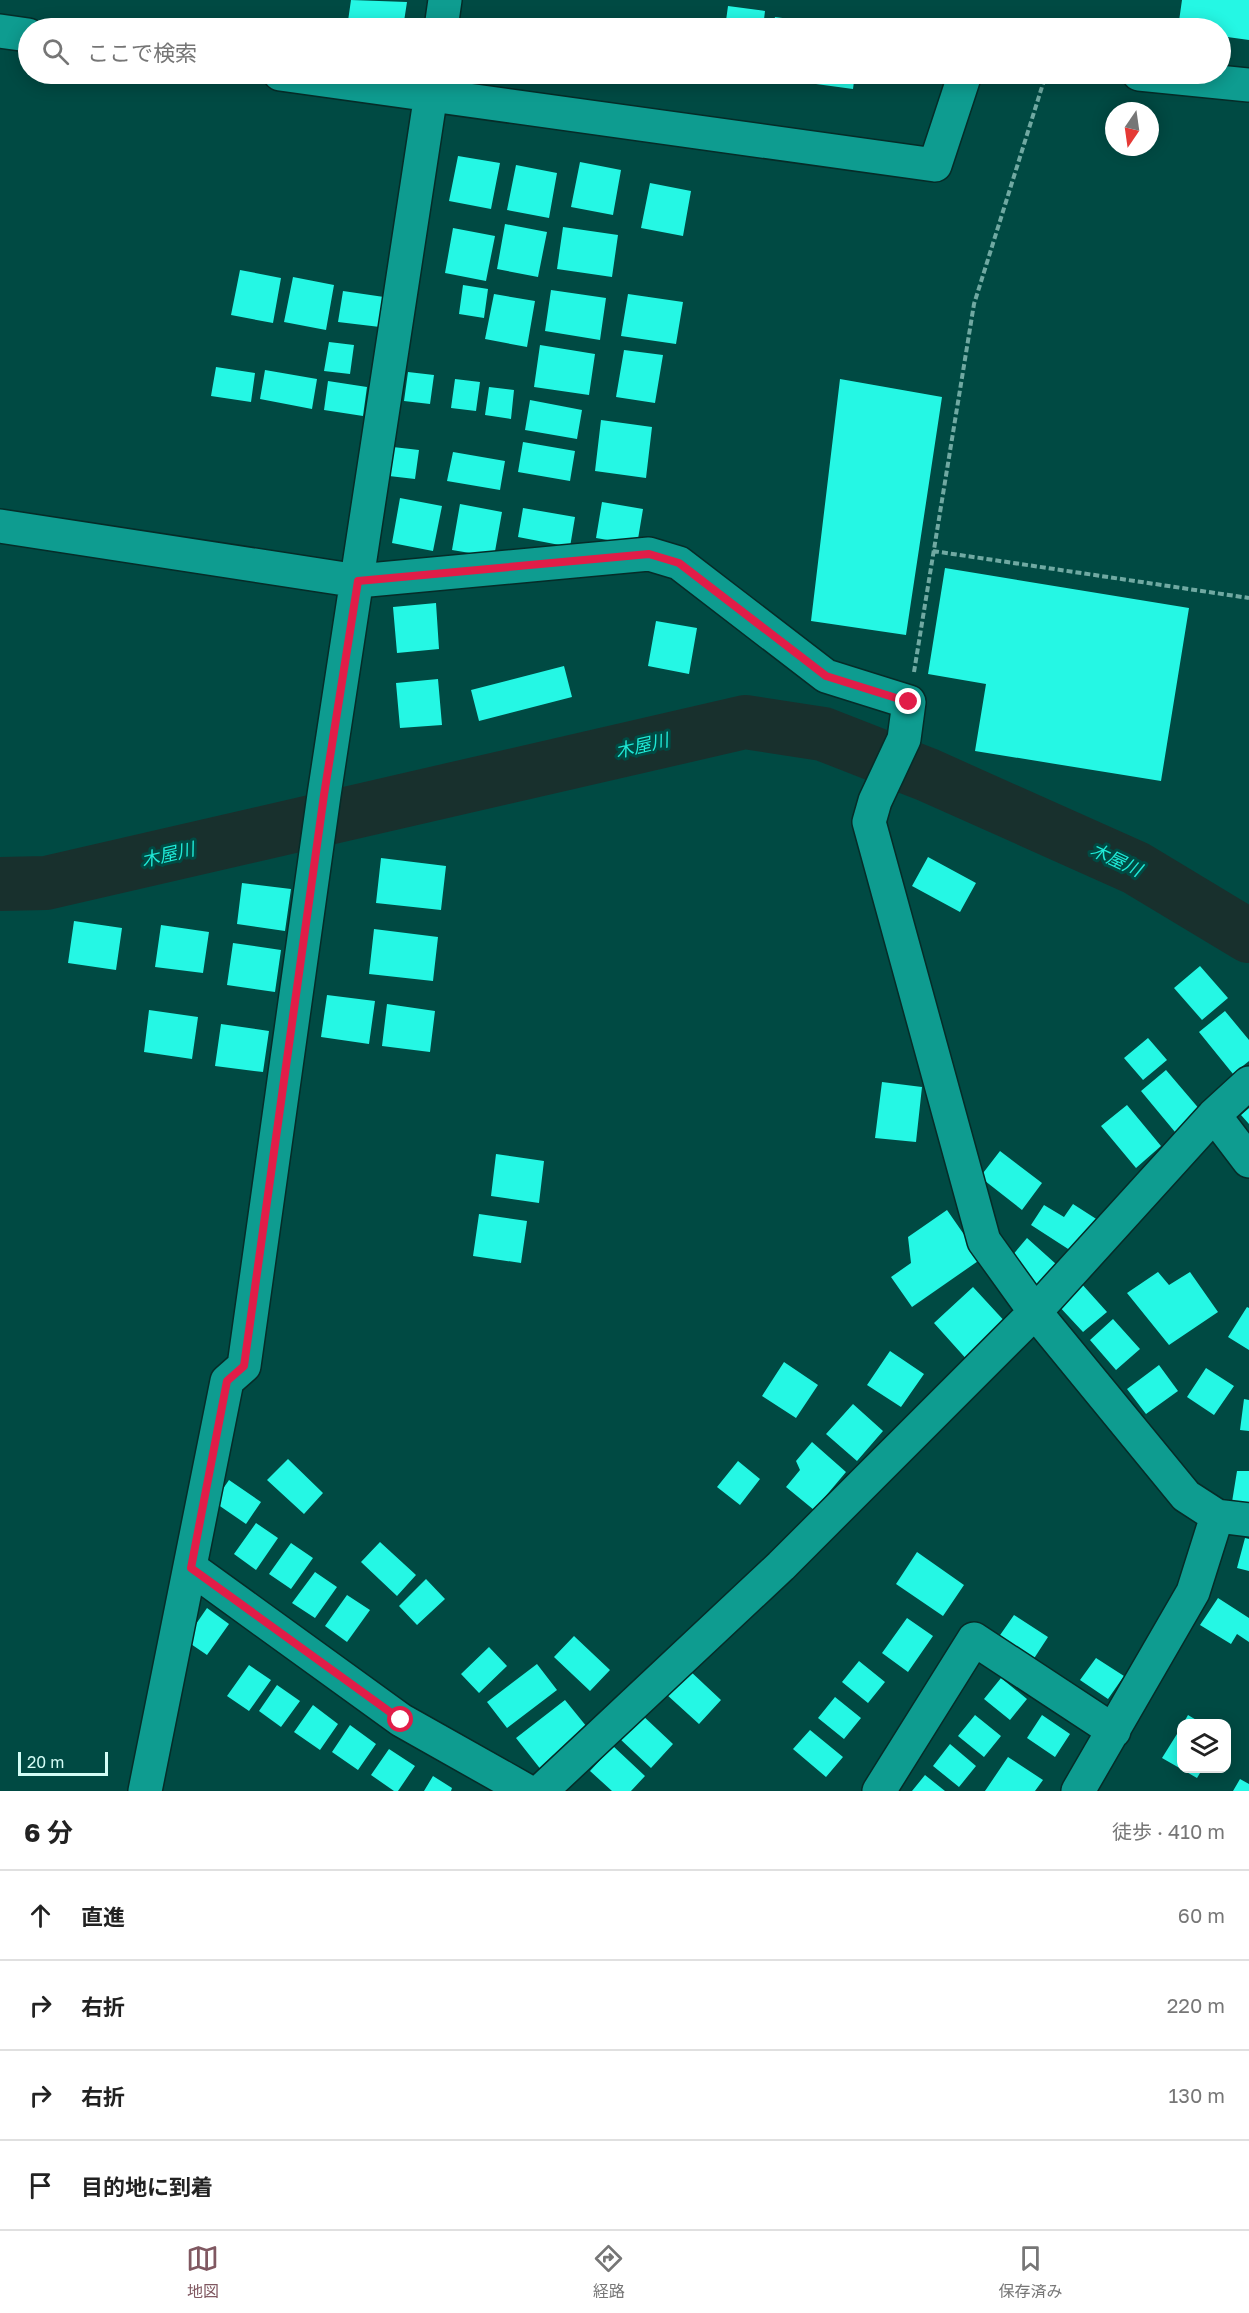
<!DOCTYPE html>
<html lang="ja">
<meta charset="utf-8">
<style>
:root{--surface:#fff;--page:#f6f6f6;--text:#222;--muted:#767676;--line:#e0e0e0;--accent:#805861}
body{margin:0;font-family:"Golos Text","Noto Sans JP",sans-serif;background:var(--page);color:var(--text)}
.controls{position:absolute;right:18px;bottom:18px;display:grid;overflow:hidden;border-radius:12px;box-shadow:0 3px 15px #0003}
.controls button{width:54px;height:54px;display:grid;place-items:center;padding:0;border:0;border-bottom:2px solid var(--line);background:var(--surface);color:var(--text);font:30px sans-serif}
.compass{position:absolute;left:1105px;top:102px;width:54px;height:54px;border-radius:50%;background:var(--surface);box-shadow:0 3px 15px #0003;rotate:193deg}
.scale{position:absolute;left:18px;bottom:15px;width:90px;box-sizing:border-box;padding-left:6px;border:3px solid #d4fdf6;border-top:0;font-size:16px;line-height:21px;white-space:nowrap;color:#d4fdf6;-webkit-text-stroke:4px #004a43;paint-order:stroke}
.stop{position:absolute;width:18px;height:18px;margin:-14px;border:4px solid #e11d48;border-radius:50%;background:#fff}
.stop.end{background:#e11d48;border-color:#fff;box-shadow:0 2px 6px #0008}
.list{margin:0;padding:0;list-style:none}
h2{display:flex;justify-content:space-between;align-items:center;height:78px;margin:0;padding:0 24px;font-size:26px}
h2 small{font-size:20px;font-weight:400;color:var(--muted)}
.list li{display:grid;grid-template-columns:39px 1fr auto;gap:18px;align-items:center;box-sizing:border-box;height:90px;padding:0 24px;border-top:2px solid var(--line)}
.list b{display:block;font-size:22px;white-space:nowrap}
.list em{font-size:20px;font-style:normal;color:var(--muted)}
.icon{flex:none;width:33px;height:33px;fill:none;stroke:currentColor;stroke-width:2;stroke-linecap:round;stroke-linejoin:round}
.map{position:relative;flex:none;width:1249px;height:1791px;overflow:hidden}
.search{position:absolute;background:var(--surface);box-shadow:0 3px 15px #0003;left:18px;right:18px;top:18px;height:66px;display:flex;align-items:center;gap:15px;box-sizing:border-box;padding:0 21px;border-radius:33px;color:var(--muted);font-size:22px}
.sheet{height:438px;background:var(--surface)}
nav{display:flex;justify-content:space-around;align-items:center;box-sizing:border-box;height:84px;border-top:2px solid var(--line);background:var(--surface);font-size:16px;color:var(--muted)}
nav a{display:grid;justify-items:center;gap:3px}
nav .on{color:var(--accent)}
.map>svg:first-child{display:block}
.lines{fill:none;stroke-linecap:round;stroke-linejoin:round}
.river{stroke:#18302d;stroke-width:54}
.building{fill:#25f7e4}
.minor-casing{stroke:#052c28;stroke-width:36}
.path{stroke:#70a9a2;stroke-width:4;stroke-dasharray:6 3;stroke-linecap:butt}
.minor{stroke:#0e9c90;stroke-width:33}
.route{stroke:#e11d48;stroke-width:8}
.labels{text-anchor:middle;stroke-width:6;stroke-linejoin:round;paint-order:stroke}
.water-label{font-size:18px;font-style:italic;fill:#1fe9d7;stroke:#004a43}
</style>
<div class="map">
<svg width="1249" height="1791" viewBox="0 0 1249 1791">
<rect width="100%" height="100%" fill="#004a43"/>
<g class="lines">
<!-- river -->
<path class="river" d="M0 884 46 883 745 722 823 734 928 775 1136 868 1249 936"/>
</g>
<!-- building -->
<path class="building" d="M351 0 407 2 403 28H347Z
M1182 0H1249V40L1220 36V28H1178Z
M728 6 765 11 763 28H725Z
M775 17 812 22 811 28H773Z
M824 23 853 27V28H823Z
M767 74H805L804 83 767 78Z
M817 74H855L853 89 816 84Z
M458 156 500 163 491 209 449 201Z
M580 162 621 170 613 215 571 207Z
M516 165 557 173 549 218 507 210Z
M650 183 691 191 683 236 641 228Z
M505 224 547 232 538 277 497 269Z
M563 227 618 235 612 277 557 269Z
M453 228 495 236 486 281 445 273Z
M240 270 281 278 273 323 231 315Z
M293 277 334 285 326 330 284 322Z
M463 285 488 289 484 318 459 314Z
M551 290 606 298 600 340 545 331Z
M343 291 384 297 380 327 338 322Z
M494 294 535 301 527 347 485 339Z
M628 294 683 302 676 344 621 336Z
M329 342 354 345 350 374 324 371Z
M540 345 595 354 589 395 534 387Z
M624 350 663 355 655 403 616 397Z
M216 367 255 373 251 402 211 396Z
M265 370 317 379 312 409 260 399Z
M408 372 434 375 430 404 404 401Z
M455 379 480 382 476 411 451 408Z
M840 379 942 397 906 635 811 621Z
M328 381 367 387 363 416 324 410Z
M489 387 514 390 511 419 485 415Z
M530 400 582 410 577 439 525 430Z
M601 420 652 427 646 478 595 471Z
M523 442 575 451 570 481 518 472Z
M393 447 419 450 415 479 389 476Z
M453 452 505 461 500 490 447 481Z
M400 498 442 506 433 551 392 543Z
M602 502 643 509 637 545 596 538Z
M460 504 502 512 494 557 452 550Z
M523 508 575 517 570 547 518 537Z
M945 568 1189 608 1161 781 975 751 986 684 928 674Z
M436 603 439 649 397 653 393 607Z
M656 621 697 628 689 674 648 666Z
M564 666 572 697 479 721 471 690Z
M438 679 442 725 400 728 396 683Z
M928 857 976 883 960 912 912 886Z
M381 858 446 866 441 910 376 903Z
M242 883 291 889 285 931 237 924Z
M74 921 122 928 116 970 68 963Z
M161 925 209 932 203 973 155 967Z
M374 929 438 937 433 981 369 974Z
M233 943 281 950 275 992 227 985Z
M1200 966 1228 998 1202 1020 1174 988Z
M327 995 375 1001 369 1044 321 1037Z
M387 1004 435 1011 430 1052 382 1046Z
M149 1010 198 1017 192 1059 144 1052Z
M1225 1011 1249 1040V1061L1233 1074 1199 1032Z
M221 1024 269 1031 263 1072 215 1066Z
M1148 1038 1167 1060 1143 1080 1124 1058Z
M1166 1070 1201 1111 1175 1132 1141 1091Z
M882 1082 922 1087 916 1142 875 1138Z
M1127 1105 1161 1146 1136 1168 1101 1126Z
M1249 1108V1124L1241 1115Z
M1000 1151 1042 1183 1022 1210 980 1177Z
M496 1154 544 1161 539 1203 491 1196Z
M1073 1204 1101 1222 1079 1256 1031 1225 1044 1205 1064 1217Z
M947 1210 981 1259 912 1307 891 1277 911 1263 908 1237Z
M479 1214 527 1221 521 1263 473 1256Z
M1027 1238 1056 1264 1034 1289 1005 1264Z
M1158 1272 1169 1285 1190 1272 1218 1312 1169 1345 1127 1293Z
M1080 1282 1107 1312 1083 1332 1056 1303Z
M973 1287 1009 1326 969 1362 934 1323Z
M1247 1307 1249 1308V1350L1228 1337Z
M1113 1319 1140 1349 1116 1370 1090 1340Z
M890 1351 924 1374 901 1407 867 1385Z
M784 1362 818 1385 796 1418 762 1396Z
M1159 1365 1178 1391 1146 1414 1127 1389Z
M1206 1368 1234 1386 1214 1415 1187 1397Z
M1244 1399 1249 1400V1431L1240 1430Z
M853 1404 883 1431 857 1461 826 1434Z
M812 1442 846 1472 814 1510 786 1487 800 1470 796 1461Z
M288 1459 323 1493 304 1514 267 1480Z
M738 1461 760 1479 740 1505 717 1487Z
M1237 1471H1249V1506L1232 1502Z
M229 1480 261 1502 246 1524 214 1502Z
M256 1523 278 1538 256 1570 234 1554Z
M1245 1538 1249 1539V1571L1237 1568Z
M380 1542 416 1575 397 1596 361 1562Z
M291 1543 313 1558 291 1589 269 1574Z
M917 1552 964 1585 943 1616 896 1584Z
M315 1572 337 1587 315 1618 292 1603Z
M426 1579 445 1599 417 1625 399 1606Z
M347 1595 370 1610 347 1642 325 1626Z
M1218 1598 1249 1618V1642L1237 1634 1231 1644 1200 1625Z
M207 1608 229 1624 207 1655 185 1640Z
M1014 1615 1048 1637 1033 1660 998 1638Z
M907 1618 933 1636 908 1672 882 1653Z
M574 1636 610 1670 590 1691 554 1657Z
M489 1647 507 1666 479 1693 461 1674Z
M1096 1658 1124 1676 1108 1699 1080 1680Z
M859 1661 885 1682 868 1703 842 1682Z
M537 1664 557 1690 507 1728 487 1702Z
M249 1665 271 1680 249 1711 227 1696Z
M689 1670 721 1700 699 1724 666 1694Z
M1001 1678 1027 1699 1010 1720 984 1699Z
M277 1685 300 1701 281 1727 259 1711Z
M835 1697 861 1718 844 1739 818 1718Z
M565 1700 591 1732 542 1771 516 1738Z
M313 1705 338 1724 320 1750 294 1732Z
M641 1714 673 1744 651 1768 619 1738Z
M975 1715 1001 1736 984 1757 958 1736Z
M1042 1715 1070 1734 1055 1757 1027 1738Z
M1188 1715 1203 1724H1183Z
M350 1725 376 1744 358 1770 332 1752Z
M1182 1726V1768H1203L1197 1778 1162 1758Z
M810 1730 843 1757 826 1777 793 1749Z
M950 1744 976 1766 959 1787 933 1766Z
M613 1746 645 1776 631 1791H612L590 1771Z
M389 1749 415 1766 398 1791H394L371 1775Z
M1008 1757 1043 1780 1035 1791H985Z
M925 1775 945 1791H912Z
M433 1776 452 1788 451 1791H424Z
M1240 1779 1249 1784V1791H1233Z"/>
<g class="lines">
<defs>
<path id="minor" d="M441 28 445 0
M0 31 28 35
M280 74 935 165 965 74
M1139 74 1249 85
M0 526 358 581 649 554 679 563 826 676 909 702 904 739 875 801 869 822 984 1241 1035 1312 1186 1496 1217 1516 1249 1520
M1214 1115 1249 1161
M191 1568 401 1720 527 1791
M145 1791 227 1381 244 1366 324 795 434 74
M541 1791 781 1566 1035 1312 1214 1115 1249 1083
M879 1791 974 1639 1114 1731
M1078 1791 1193 1592 1217 1516"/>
</defs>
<!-- minor casing -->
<use href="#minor" class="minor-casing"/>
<!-- path -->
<path class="path" d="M933 551 1249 598
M914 672 974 304 1046 74"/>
<!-- minor -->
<use href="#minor" class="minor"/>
</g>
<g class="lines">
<!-- route -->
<path class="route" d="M401 1720 191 1568 227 1381 244 1366 324 795 358 581 649 554 679 563 826 676 909 702"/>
</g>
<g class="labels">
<!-- water labels -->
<g class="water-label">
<text transform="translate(642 746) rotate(-13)" y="6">木屋川</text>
<text transform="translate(168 855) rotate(-13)" y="6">木屋川</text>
<text transform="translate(1116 860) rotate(25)" y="6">木屋川</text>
</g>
</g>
</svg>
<div class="controls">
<button><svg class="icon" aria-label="layers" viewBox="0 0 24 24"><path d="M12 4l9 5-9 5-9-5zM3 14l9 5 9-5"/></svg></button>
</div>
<svg class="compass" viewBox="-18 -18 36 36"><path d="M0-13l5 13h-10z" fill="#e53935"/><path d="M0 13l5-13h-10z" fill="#767676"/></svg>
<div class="scale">20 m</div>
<div class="stop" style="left:401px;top:1720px"></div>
<div class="stop end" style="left:909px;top:702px"></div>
<div class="search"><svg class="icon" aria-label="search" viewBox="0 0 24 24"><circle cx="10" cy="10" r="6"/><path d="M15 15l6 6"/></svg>ここで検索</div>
</div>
<section class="sheet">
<h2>6 分<small>徒歩 · 410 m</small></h2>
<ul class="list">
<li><svg class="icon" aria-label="ahead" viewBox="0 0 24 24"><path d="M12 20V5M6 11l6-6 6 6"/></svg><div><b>直進</b></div><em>60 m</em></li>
<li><svg class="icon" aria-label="right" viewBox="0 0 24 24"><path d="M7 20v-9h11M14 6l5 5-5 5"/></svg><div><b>右折</b></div><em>220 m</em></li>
<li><svg class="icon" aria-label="right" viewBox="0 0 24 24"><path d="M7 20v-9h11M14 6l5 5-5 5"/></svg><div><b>右折</b></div><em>130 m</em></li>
<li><svg class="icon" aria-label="arrive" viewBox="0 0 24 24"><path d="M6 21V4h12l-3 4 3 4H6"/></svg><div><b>目的地に到着</b></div></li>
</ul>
</section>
<nav>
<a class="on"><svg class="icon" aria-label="map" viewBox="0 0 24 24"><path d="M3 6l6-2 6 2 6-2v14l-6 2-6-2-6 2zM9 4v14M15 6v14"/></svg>地図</a>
<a><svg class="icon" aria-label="directions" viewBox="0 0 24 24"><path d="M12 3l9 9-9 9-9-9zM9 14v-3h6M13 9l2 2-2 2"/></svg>経路</a>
<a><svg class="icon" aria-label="saved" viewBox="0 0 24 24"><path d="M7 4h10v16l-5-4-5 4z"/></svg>保存済み</a>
</nav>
